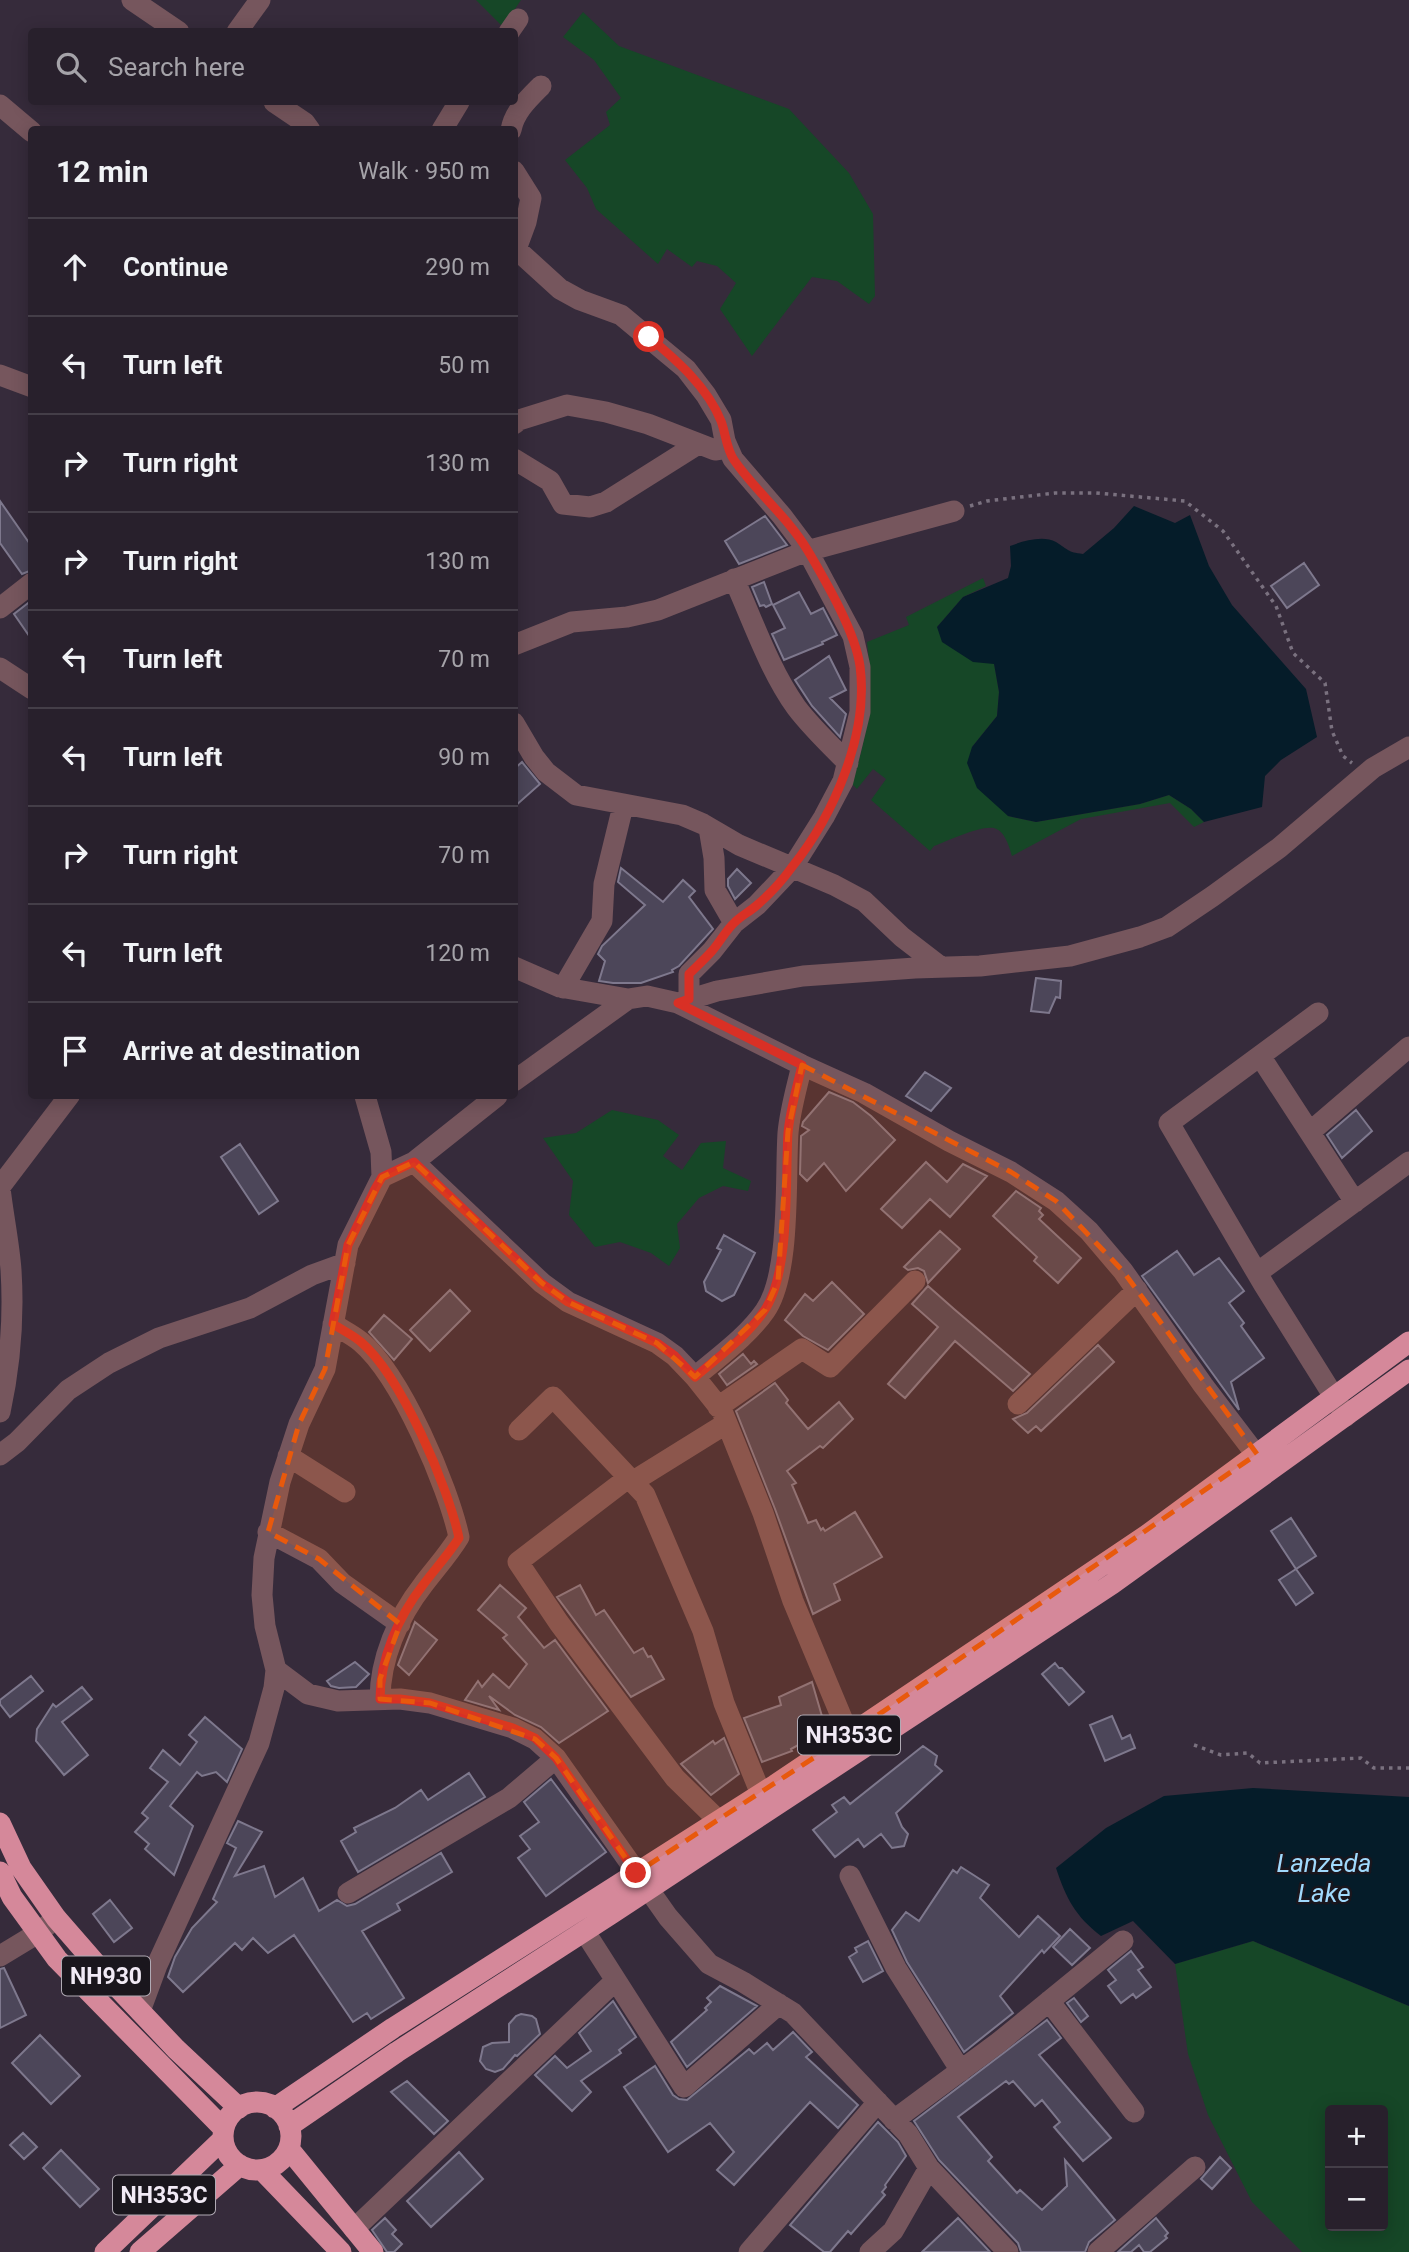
<!DOCTYPE html>
<html lang="en">
<head>
<meta charset="utf-8">
<style>
	:root { --surface:#28202c; --page:#302834; --text:#f1f3f6; --muted:#a5a3a9; --line:#443e48 }
	body { margin:0; font-family:Roboto,sans-serif; background:var(--page); color:var(--text) }
	.controls { position:absolute; right:21px; bottom:21px; display:grid; overflow:hidden; border-radius:7px; box-shadow:0 4px 18px #0003 }
	.controls button { width:63px; height:63px; display:grid; place-items:center; padding:0; border:0; border-bottom:2px solid var(--line); background:var(--surface); color:var(--text); font:35px sans-serif }
	.stop { position:absolute; width:21px; height:21px; margin:-16px; border:5px solid #d93025; border-radius:50%; background:#fff }
	.stop.end { background:#d93025; border-color:#fff; box-shadow:0 2px 7px #0008 }
	.list { margin:0; padding:0; list-style:none }
	h2 { display:flex; justify-content:space-between; align-items:center; height:91px; margin:0; padding:0 28px; font-size:30px }
	h2 small { font-size:23px; font-weight:400; color:var(--muted) }
	.list li { display:grid; grid-template-columns:46px 1fr auto; gap:21px; align-items:center; box-sizing:border-box; height:98px; padding:0 28px; border-top:2px solid var(--line) }
	.list b { display:block; font-size:26px; white-space:nowrap }
	.list em { font-size:23px; font-style:normal; color:var(--muted) }
	.icon { flex:none; width:38px; height:38px; fill:none; stroke:currentColor; stroke-width:2; stroke-linecap:round; stroke-linejoin:round }
	.map { position:relative; flex:none; width:1409px; height:2252px; overflow:hidden }
	.search { position:absolute; background:var(--surface); box-shadow:0 4px 18px #0003; left:28px; top:28px; width:490px; height:77px; display:flex; align-items:center; gap:18px; box-sizing:border-box; padding:0 24px; border-radius:7px; color:var(--muted); font-size:26px }
	.panel { position:absolute; background:var(--surface); box-shadow:0 4px 18px #0003; left:28px; top:126px; width:490px; height:973px; border-radius:7px }
	.map>svg:first-child { display:block }
	.green { fill:#164727; fill-rule:evenodd }
	.water { fill:#051c29 }
	.building { fill:#4c4659; stroke:#7e788d; stroke-width:2 }
	.lines { fill:none; stroke-linecap:round; stroke-linejoin:round }
	.path { stroke:#7a717f; stroke-width:3.5; stroke-dasharray:3.5 5; stroke-linecap:butt }
	.minor { stroke:#76565d; stroke-width:21 }
	.highway { stroke:#d5889a; stroke-width:21 }
	.route { stroke:#d93025; stroke-width:9 }
	.marked { fill:#e8590c; fill-opacity:0.2; stroke:#e8590c; stroke-width:5; stroke-dasharray:14 9; stroke-linejoin:round }
	.labels { text-anchor:middle; stroke-width:5; stroke-linejoin:round; paint-order:stroke }
	.shield { fill:#1a161d; stroke:#b0aab4; stroke-width:2 }
	.shield-label { font-size:23px; font-weight:bold; fill:#f1eaf5 }
	.water-label { font-size:26px; font-style:italic; fill:#a0d9fc; stroke:#1a161d }
</style>
</head>
<body>
<div class="map">
<svg width="1409" height="2252" viewBox="0 0 1409 2252">
	<rect width="100%" height="100%" fill="#362b3b"/>
	<path class="green" d="M476 0H521L503 27Z
		M583 12 619 46 789 109 849 173 873 214 875 296 869 304 837 281 812 277 752 356 720 309 736 283 717 266 697 261 692 267 667 249 658 264 596 209 587 188 565 160 610 125 606 112 621 98 594 60 563 37Z
		M983 578 986 586 963 597 937 627C958 650 961 661 994 663L999 692 997 716 972 747 1008 816 1036 822 1140 804 1169 795 1191 809 1204 822 1194 827 1170 803 1081 819 1012 856C1009 846 1005 831 994 828 981 825 947 841 934 846L930 851 871 800 886 779 873 769 857 789 851 783C869 737 873 691 867 642L909 625 906 617Z
		M612 1110 658 1120 679 1135 663 1156 682 1170 701 1143 726 1141 723 1168 751 1181 748 1191 723 1186 699 1198 677 1224 680 1248 669 1266 651 1253 620 1242 595 1247 569 1215 573 1181 543 1138 576 1133Z
		M1253 1941 1409 2006V2252H1302L1252 2202 1208 2115 1188 2054 1175 1964ZM1330 2110H1383V2226H1330Z"/>
	<path class="water" d="M1134 506 1175 523 1190 515 1209 566 1232 605 1306 689 1317 737 1281 760 1265 776 1262 807 1204 822 1191 809 1169 795 1140 804 1036 822 1008 816 977 788 967 763 972 747 997 716 999 692 994 664 973 662 942 642 937 627 963 597 1008 578 1011 566 1010 546C1023 541 1043 535 1056 542 1069 550 1067 552 1083 554L1114 528Z
		M1253 1788 1409 1797V2006L1253 1941 1175 1964 1133 1921 1101 1936C1075 1916 1066 1898 1056 1868L1106 1828 1164 1796Z"/>
	<path class="building" d="M0 501 32 547V570L22 574 0 543Z
		M765 516 787 545 739 564 725 541Z
		M1304 563 1319 585 1287 608 1271 586Z
		M764 582 772 604 766 607 764 605 760 606 752 587Z
		M799 592 811 614 823 608 837 635 822 642 823 644 784 660 772 634 785 628 773 605Z
		M32 600V640L14 614Z
		M829 656 846 690 830 698 846 714 840 737 812 706 795 680Z
		M522 762 540 784 514 807V769Z
		M621 868 663 902 683 880 695 891 689 897 713 929 679 966 672 970 673 972 641 983H613L599 981 605 961 598 954 602 946 645 905 618 882Z
		M737 869 751 883 735 899 728 886V879Z
		M1036 978 1061 981 1060 998 1056 997 1049 1013 1031 1011Z
		M925 1072 951 1088 931 1111 906 1096Z
		M829 1092 853 1102 871 1116 895 1140 846 1191 824 1163 807 1181 800 1174 801 1136 809 1130 802 1126 803 1122Z
		M1356 1110 1372 1131 1342 1158 1327 1135Z
		M240 1144 278 1201 259 1214 221 1157Z
		M926 1162 947 1182 963 1164 987 1176 950 1217 930 1199 902 1228 881 1209Z
		M1016 1191 1041 1208 1039 1211 1043 1215 1039 1219 1081 1258 1058 1283 1034 1261 1037 1257 993 1216Z
		M940 1231 960 1249 928 1283 924 1271 918 1268 908 1270 904 1267Z
		M724 1235 755 1253 734 1295 722 1301 706 1291 704 1282 721 1250 717 1248Z
		M1177 1251 1194 1275 1219 1258 1244 1291 1229 1303 1244 1323 1241 1326 1264 1358 1231 1382 1239 1410 1142 1276Z
		M832 1282 864 1314 828 1350 803 1336 785 1320 805 1294 813 1301Z
		M928 1286 954 1309 1030 1374 1013 1391 955 1341 905 1398 888 1384 938 1327 912 1304Z
		M450 1290 470 1311 430 1351 410 1330Z
		M384 1315 412 1339 394 1360 369 1332Z
		M1098 1345 1114 1362 1041 1431 1036 1426 1028 1433 1013 1419 1027 1413Z
		M743 1354 751 1364 754 1361 757 1364 727 1385 719 1374Z
		M775 1383 788 1400 786 1403 808 1429 839 1402 853 1419 823 1448 820 1446 787 1471 796 1483 792 1485 808 1523 816 1520 821 1530 823 1528 825 1531 855 1512 882 1557 834 1584 840 1600 813 1614 775 1509 736 1411Z
		M1291 1518 1316 1556 1296 1569 1271 1531Z
		M1296 1569 1313 1593 1296 1605 1279 1580Z
		M500 1585 526 1608 518 1617 544 1648 555 1640 608 1711 559 1743 541 1727 515 1715 489 1696 499 1710 465 1700 478 1681 482 1687 493 1674 509 1688 527 1664 503 1638 507 1635 478 1610Z
		M580 1585 596 1615 604 1610 634 1653 643 1648 648 1657 651 1656 664 1679 631 1697 557 1597Z
		M415 1622 437 1640 409 1675 398 1665Z
		M355 1662 369 1674 356 1687 339 1688 331 1686 327 1681Z
		M1055 1663 1059 1668H1062L1084 1692 1069 1705 1042 1674Z
		M31 1676 43 1691 10 1717 0 1704V1700Z
		M812 1682 826 1730 791 1749 792 1751 762 1762 744 1718 781 1705 779 1697Z
		M82 1687 92 1699 62 1722 88 1755 64 1775 36 1741 37 1729 53 1704 56 1707Z
		M1112 1716 1122 1739 1130 1735 1135 1748 1105 1761 1090 1725Z
		M205 1717 242 1749 227 1782 216 1772 202 1776 197 1772 170 1806 193 1826 174 1875 145 1849 149 1844 135 1832 148 1818 142 1813 168 1782 150 1768 163 1750 180 1765 197 1742 189 1735Z
		M724 1738 739 1774 711 1795 681 1764 713 1741 715 1744Z
		M923 1746 937 1756 935 1765 942 1771 896 1813 902 1827 908 1834 904 1846 892 1848 881 1834 864 1847 858 1839 835 1857 813 1830 837 1812 832 1805 844 1797 850 1804Z
		M469 1773 485 1797 358 1872 341 1841 356 1832 354 1828 395 1808 421 1790 428 1800Z
		M551 1779 606 1852 546 1896 518 1858 530 1849 520 1836 539 1822 524 1802Z
		M238 1821 262 1832 235 1876 264 1866 275 1897 303 1878 319 1911 337 1900 347 1906 355 1904 441 1853 452 1872 397 1904 400 1910 362 1931 404 1998 371 2019 367 2013 353 2022 294 1935 268 1953 253 1938 242 1950 235 1943 183 1992 168 1977 175 1957 192 1928 217 1902 213 1899 236 1848 227 1843Z
		M961 1867 989 1885 980 1898 1019 1937 1038 1916 1060 1936 1044 1953 1042 1950 1000 1996 1013 2013 964 2052 907 1962 892 1930 906 1912 919 1921 953 1870 957 1873Z
		M110 1900 132 1928 114 1942 93 1914Z
		M1070 1929 1090 1948 1072 1965 1053 1947Z
		M868 1941 883 1971 863 1982 849 1957 857 1952 855 1948Z
		M1131 1951 1143 1967 1138 1970 1151 1987 1136 1998 1133 1994 1121 2003 1108 1986 1116 1980 1108 1970Z
		M4 1968 26 2015 0 2028V1969Z
		M720 1986 757 2006 687 2067 671 2042 707 2010 705 2008 711 2002 707 1998Z
		M1074 1998 1088 2016 1081 2022 1067 2003Z
		M613 2001 636 2037 619 2050 621 2053 581 2081 591 2092 572 2111 535 2075 555 2056 567 2068 591 2051 579 2033Z
		M521 2014 532 2016 536 2019 540 2034 517 2056 515 2055 503 2069 495 2072 486 2069 480 2061 483 2047 492 2043 509 2042V2024L516 2016Z
		M1047 2020 1061 2038 1039 2055 1111 2138 1083 2161 1054 2127 1060 2122 1042 2100 1035 2106 1013 2081 1009 2084 1006 2081 958 2117 992 2157 988 2161 1017 2193 1020 2190 1042 2210 1067 2186 1065 2160 1115 2220 1089 2242 1085 2252H1021L1018 2243 939 2160 914 2121Z
		M793 2032 812 2052 806 2057 858 2105 838 2128 810 2102 734 2185 717 2170 734 2152 710 2123 668 2152 624 2087 655 2066 673 2095 679 2099 687 2100 749 2049 754 2054 767 2043 773 2050Z
		M40 2035 80 2076 51 2104 12 2063Z
		M407 2081 448 2121 434 2134 391 2092Z
		M878 2122 898 2142 906 2156 885 2185 886 2187 882 2192 885 2195 851 2234 848 2231 830 2252H824L790 2225Z
		M23 2133 37 2147 24 2159 10 2145Z
		M61 2150 99 2189 80 2207 43 2168Z
		M459 2152 483 2179 431 2227 407 2201Z
		M1220 2157 1231 2168 1212 2189 1201 2179Z
		M385 2218 396 2230 392 2234 402 2244 394 2252H387L372 2230Z
		M958 2218 990 2252H922Z
		M1156 2218 1168 2233 1165 2236 1167 2238 1150 2252H1144L1139 2245 1131 2252H1118Z"/>
	<g class="lines">
		<path class="path" d="M970 506 987 501 1055 493H1096L1185 501 1223 531 1276 606 1293 653 1325 683 1332 731 1343 756 1352 763
			M1194 1745 1221 1755 1248 1753 1260 1763 1361 1758 1374 1768H1409"/>
		<path class="minor" d="M132 0 179 32
			M237 32 260 0
			M509 32 518 19
			M274 102 305 123 310 130
			M0 105 32 132
			M442 130 459 102
			M511 130C514 112 528 99 541 86
			M514 171 531 198 526 222 516 249 560 289 580 300 621 315 686 369 706 395 721 420 725 441 733 459 782 516 806 548 853 636 860 667V712L843 781 824 817 792 868 757 905 734 923 715 890 714 858 709 828
			M0 375 32 387
			M514 424 519 420 567 405 606 412 648 424 715 450 728 448
			M514 459 550 481 563 504 590 507 606 502 698 444
			M734 579C753 621 769 669 796 707 811 727 830 745 848 763
			M0 608 32 583
			M514 645 572 622 627 617 658 610 807 551 954 511
			M0 668 32 689
			M514 723 534 757 546 772 576 795 682 815 703 824 739 845 834 885 864 901 902 937 941 967
			M514 967 560 987 628 999 647 996 678 1003 802 1065 864 1093 949 1141 1011 1172 1056 1201 1089 1231 1123 1271 1203 1385 1267 1469
			M563 988 602 921 604 884 623 806
			M689 999V974L712 951 734 923
			M678 1003 717 991 803 976 915 968 980 966 1070 956 1140 937 1167 927 1213 896 1279 848 1373 768 1409 747
			M1318 1013 1169 1123 1264 1285 1346 1416
			M1260 1056 1355 1202
			M514 1081 628 999
			M1310 1132 1409 1047
			M414 1162 542 1283 568 1302 657 1343 675 1356 695 1377 722 1411 763 1513 793 1601 849 1735
			M382 1177 414 1162 497 1096
			M0 1187 69 1096
			M0 1188C3 1215 9 1243 11 1270 14 1317 10 1366 0 1412
			M1257 1273 1409 1162
			M333 1324C342 1330 353 1335 361 1342 401 1376 448 1486 459 1537 448 1555 435 1569 423 1585 398 1617 380 1659 380 1699
			M695 1377C718 1357 747 1337 765 1311 791 1274 785 1179 788 1133 790 1110 797 1087 802 1065
			M1018 1404 1137 1290
			M718 1407 802 1349 830 1367 915 1281
			M519 1430 553 1397 645 1495 703 1631 724 1703 767 1809
			M0 1455 17 1442 68 1390 109 1363 159 1338 250 1308 312 1275 345 1263
			M288 1456 345 1492
			M628 1478 518 1562 559 1623 675 1778 719 1821
			M632 1482 727 1423
			M268 1532 319 1559 342 1583 400 1624
			M276 1670 308 1694 338 1701 400 1699 430 1703 513 1728 535 1739 556 1758 668 1917 709 1964 743 1982 793 2013 908 2134 929 2168
			M850 1876 896 1968 961 2071
			M348 1893 509 1798 556 1758
			M585 1932 684 2087 779 2004
			M0 1956 38 1933 56 1918
			M1049 2001 1134 2112
			M140 2011 157 1965 259 1743 274 1688 276 1670 265 1626 262 1595 264 1558 280 1482 299 1424 325 1369 348 1245 382 1177 381 1152 365 1096
			M894 2120 998 2043 1123 1941
			M354 2229 615 1981
			M749 2252 878 2102
			M870 2252 893 2231 929 2168 1008 2252
			M1098 2252 1195 2167"/>
		<path class="highway" d="M0 1823 21 1868 56 1918 103 1972 176 2049 239 2108
			M0 1872 12 1897 57 1959 224 2129
			M223 2136a34 34 0 1 1 68 0a34 34 0 1 1-68 0Z
			M275 2108 393 2028 775 1785 1147 1535 1409 1342
			M289 2126 397 2052 611 1914 1112 1584 1409 1370
			M289 2149 373 2252
			M262 2170 341 2252
			M105 2252 223 2139
			M140 2252 240 2165"/>
	</g>
	<g class="lines">
		<path class="route" d="M636 1873 556 1758 535 1738 513 1728 430 1703 400 1699H380C380 1659 398 1617 423 1585 435 1569 448 1555 459 1538 448 1486 401 1376 361 1342 353 1335 342 1330 333 1324L348 1245 375 1189 382 1177 414 1162 541 1283 568 1302 657 1343 675 1356 695 1377C718 1357 747 1337 764 1311 791 1273 785 1179 788 1133 790 1110 797 1087 802 1065L678 1003 689 999V974C697 966 705 959 712 951 720 942 726 930 735 922 741 916 749 912 756 906 769 895 782 881 792 867 834 815 869 734 860 666 855 631 826 582 808 551 788 517 756 492 734 460 726 448 726 434 721 421 707 386 676 360 649 337"/>
	</g>
	<path class="marked" d="M802 1065 1011 1172 1056 1201 1123 1271 1257 1454 849 1735 636 1873 556 1758 535 1739 430 1703 380 1699V1679L400 1624 319 1559 268 1532 299 1424 325 1369 348 1245 382 1177 414 1162 542 1283 568 1302 657 1343 695 1377 765 1310 778 1281 788 1131Z"/>
	<g class="labels">
		<g class="shield">
			<rect x="798" y="1715.5" width="102" height="39" rx="5"/>
			<rect x="62" y="1956.5" width="88" height="39" rx="5"/>
			<rect x="113" y="2175.5" width="102" height="39" rx="5"/>
		</g>
		<g class="shield-label">
			<text x="849" y="1743">NH353C</text>
			<text x="106" y="1984">NH930</text>
			<text x="164" y="2203">NH353C</text>
		</g>
		<g class="water-label">
			<text x="1324" y="1872">Lanzeda<tspan x="1324" dy="30">Lake</tspan></text>
		</g>
	</g>
</svg>
<div class="controls">
<button>+</button>
<button>−</button>
</div>
<div class="stop" style="left:649px;top:337px"></div>
<div class="stop end" style="left:636px;top:1873px"></div>
<div class="search"><svg class="icon" aria-label="search" viewBox="0 0 24 24"><circle cx="10" cy="10" r="6"/><path d="M15 15l6 6"/></svg>Search here</div>
<section class="panel">
<h2>12 min<small>Walk · 950 m</small></h2>
<ul class="list">
<li><svg class="icon" aria-label="ahead" viewBox="0 0 24 24"><path d="M12 20V5M6 11l6-6 6 6"/></svg><div><b>Continue</b></div><em>290 m</em></li>
<li><svg class="icon" aria-label="left" viewBox="0 0 24 24"><path d="M17 20v-9H6M10 6l-5 5 5 5"/></svg><div><b>Turn left</b></div><em>50 m</em></li>
<li><svg class="icon" aria-label="right" viewBox="0 0 24 24"><path d="M7 20v-9h11M14 6l5 5-5 5"/></svg><div><b>Turn right</b></div><em>130 m</em></li>
<li><svg class="icon" aria-label="right" viewBox="0 0 24 24"><path d="M7 20v-9h11M14 6l5 5-5 5"/></svg><div><b>Turn right</b></div><em>130 m</em></li>
<li><svg class="icon" aria-label="left" viewBox="0 0 24 24"><path d="M17 20v-9H6M10 6l-5 5 5 5"/></svg><div><b>Turn left</b></div><em>70 m</em></li>
<li><svg class="icon" aria-label="left" viewBox="0 0 24 24"><path d="M17 20v-9H6M10 6l-5 5 5 5"/></svg><div><b>Turn left</b></div><em>90 m</em></li>
<li><svg class="icon" aria-label="right" viewBox="0 0 24 24"><path d="M7 20v-9h11M14 6l5 5-5 5"/></svg><div><b>Turn right</b></div><em>70 m</em></li>
<li><svg class="icon" aria-label="left" viewBox="0 0 24 24"><path d="M17 20v-9H6M10 6l-5 5 5 5"/></svg><div><b>Turn left</b></div><em>120 m</em></li>
<li><svg class="icon" aria-label="arrive" viewBox="0 0 24 24"><path d="M6 21V4h12l-3 4 3 4H6"/></svg><div><b>Arrive at destination</b></div></li>
</ul>
</section>
</div>
</body>
</html>
